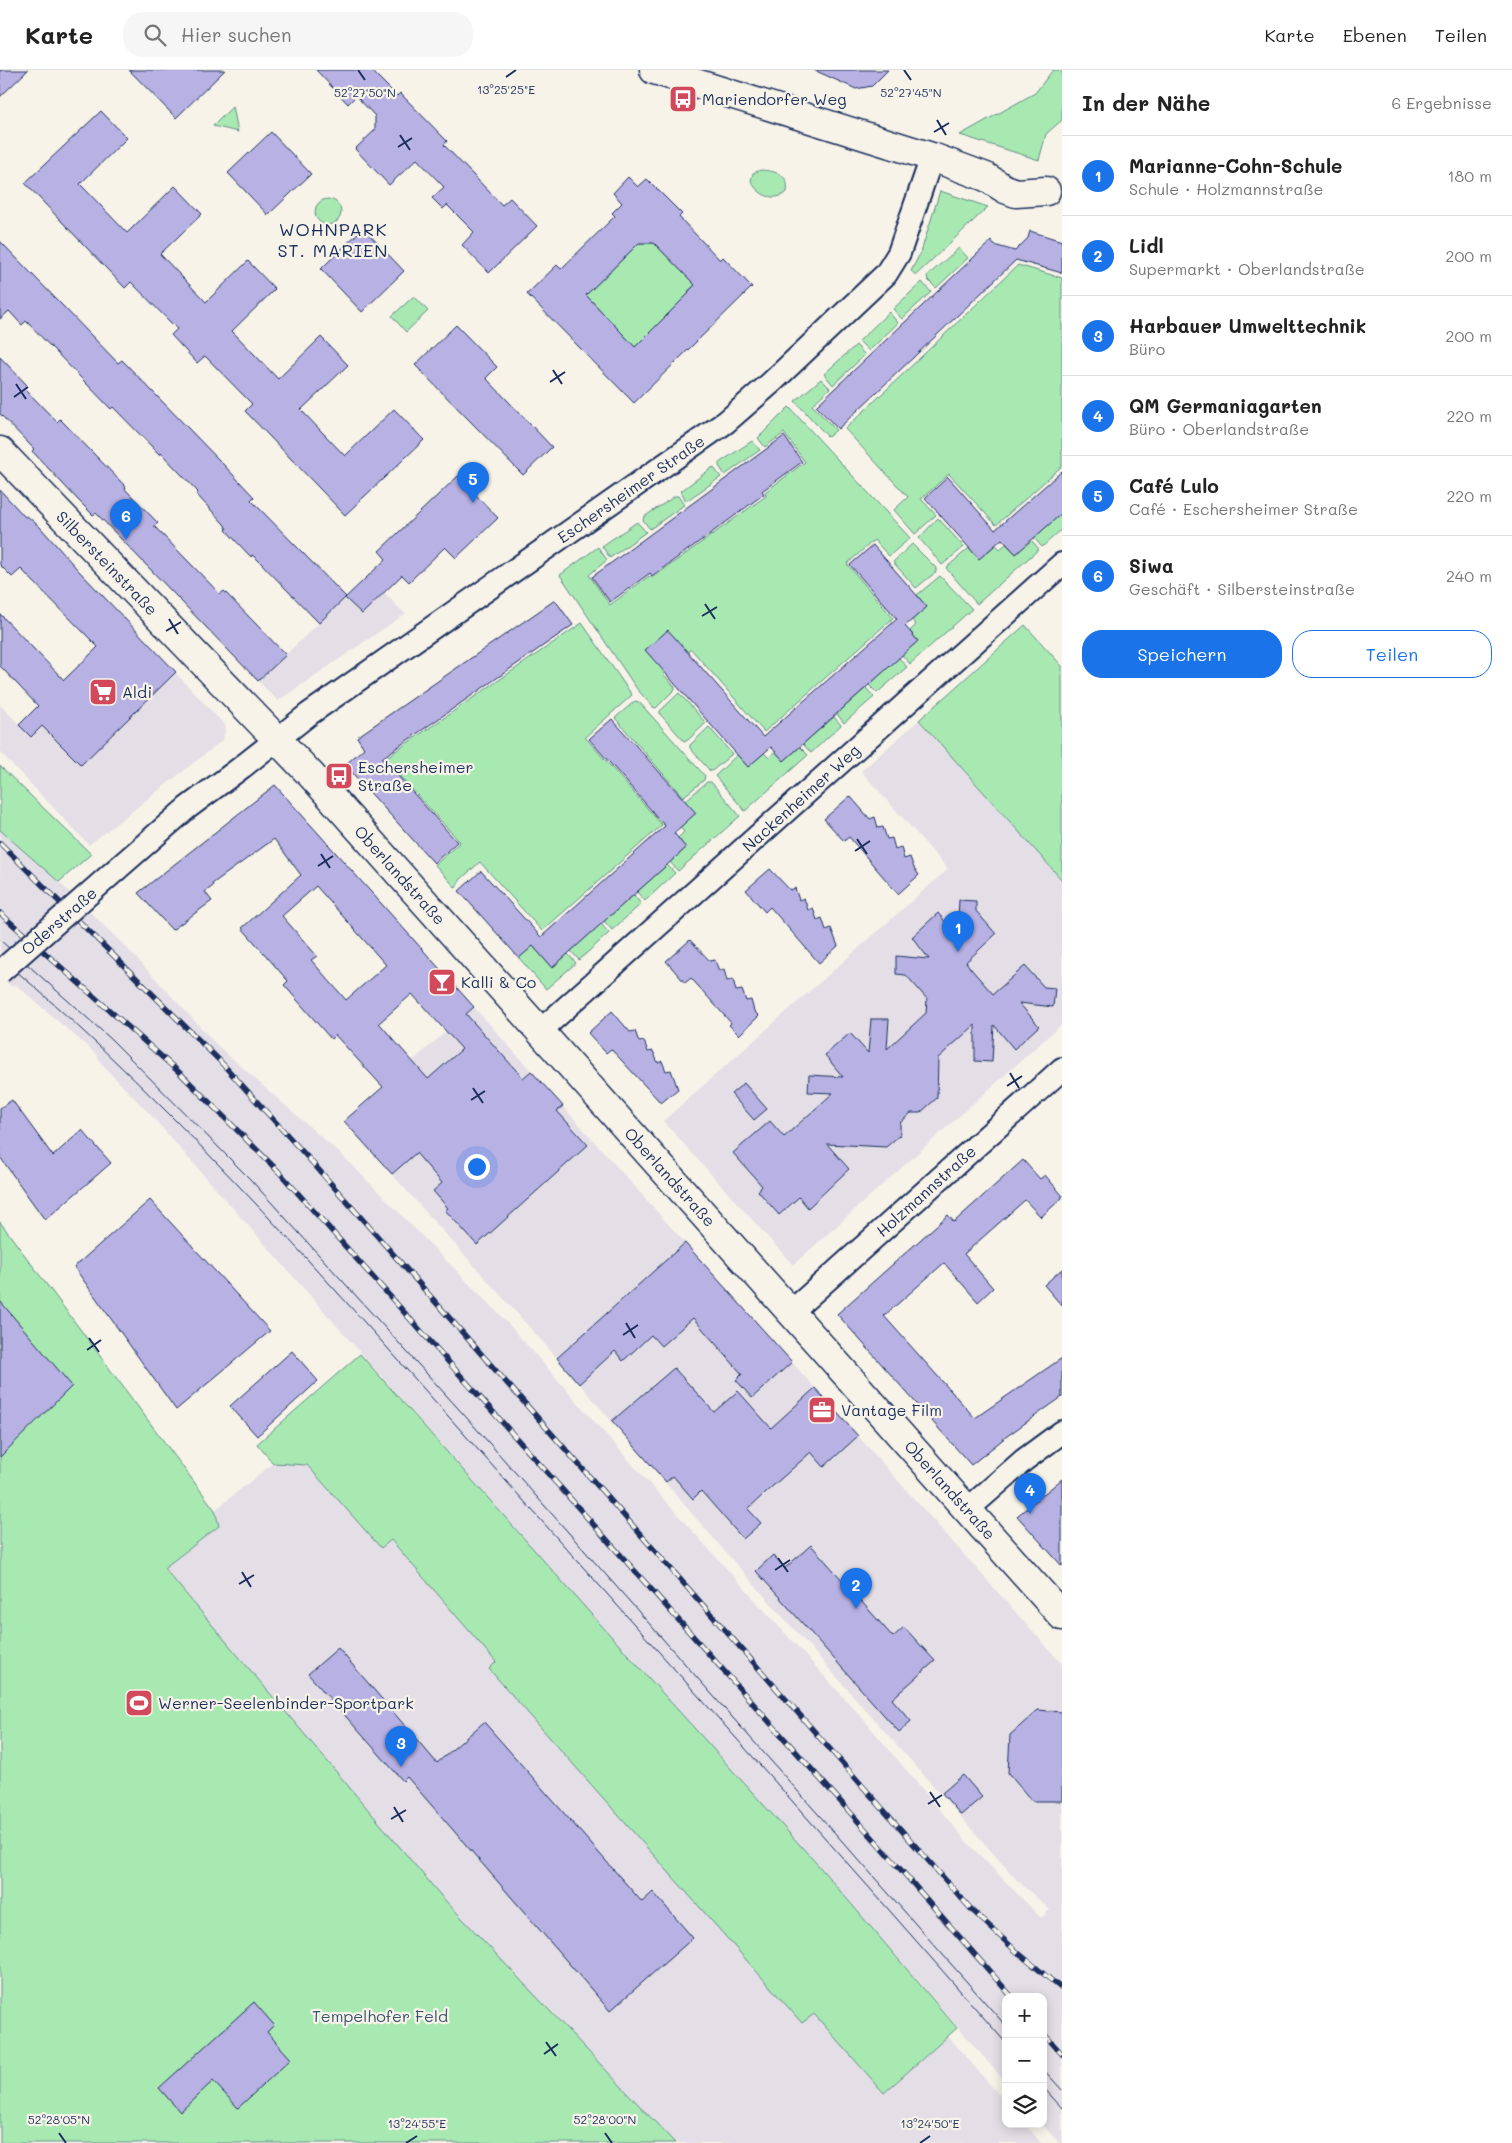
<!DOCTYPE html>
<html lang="de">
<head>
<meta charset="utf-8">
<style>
	:root { --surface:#fff; --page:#f6f6f6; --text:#222; --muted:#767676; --line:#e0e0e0; --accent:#1a73e8 }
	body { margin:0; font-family:Mali,sans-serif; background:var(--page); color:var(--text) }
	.controls { position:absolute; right:15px; bottom:15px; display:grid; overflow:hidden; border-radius:10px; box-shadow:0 2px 12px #0003 }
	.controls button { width:45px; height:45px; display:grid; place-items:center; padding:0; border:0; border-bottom:1px solid var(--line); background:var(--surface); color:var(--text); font:25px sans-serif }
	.you { position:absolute; left:476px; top:1096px; width:18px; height:18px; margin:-12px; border:4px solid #fff; border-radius:50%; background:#1a73e8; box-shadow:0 0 0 8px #1a73e833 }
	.badge { display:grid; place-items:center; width:32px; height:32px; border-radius:50%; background:var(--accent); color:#fff; font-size:16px; font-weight:700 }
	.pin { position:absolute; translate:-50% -41px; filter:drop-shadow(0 1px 2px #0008) }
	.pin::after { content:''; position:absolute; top:26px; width:18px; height:15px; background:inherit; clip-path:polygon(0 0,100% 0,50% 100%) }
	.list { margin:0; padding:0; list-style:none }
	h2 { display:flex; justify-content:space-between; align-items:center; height:65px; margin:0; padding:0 20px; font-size:21px }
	h2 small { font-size:16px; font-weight:400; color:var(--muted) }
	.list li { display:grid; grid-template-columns:32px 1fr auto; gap:15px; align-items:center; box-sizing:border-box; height:80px; padding:0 20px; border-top:1px solid var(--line) }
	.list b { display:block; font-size:19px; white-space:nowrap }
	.list p { margin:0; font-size:16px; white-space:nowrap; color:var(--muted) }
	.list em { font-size:16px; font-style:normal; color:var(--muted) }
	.actions { display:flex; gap:10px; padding:15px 20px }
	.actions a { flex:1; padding:11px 0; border:1px solid var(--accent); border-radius:20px; text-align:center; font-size:18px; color:var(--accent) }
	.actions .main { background:var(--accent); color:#fff }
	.icon { flex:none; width:28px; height:28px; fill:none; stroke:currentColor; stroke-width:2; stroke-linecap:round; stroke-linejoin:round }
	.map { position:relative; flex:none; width:1062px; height:2073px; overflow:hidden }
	header { display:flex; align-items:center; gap:30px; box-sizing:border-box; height:70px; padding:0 25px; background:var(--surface); border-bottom:1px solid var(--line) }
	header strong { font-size:24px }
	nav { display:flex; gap:28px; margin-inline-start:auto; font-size:18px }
	.search { width:350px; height:45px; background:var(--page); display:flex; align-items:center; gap:12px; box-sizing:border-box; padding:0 18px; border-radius:20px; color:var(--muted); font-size:19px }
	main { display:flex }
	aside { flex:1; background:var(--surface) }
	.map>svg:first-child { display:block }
	.built { fill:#e4dfe6 }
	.green { fill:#a8e9b2; stroke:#628c88 }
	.building { fill:#b8b1e3; stroke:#1b2f5e; fill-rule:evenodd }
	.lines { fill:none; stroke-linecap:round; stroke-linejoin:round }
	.minor-casing { stroke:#1b2f5e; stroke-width:26 }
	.tertiary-casing { stroke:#1b2f5e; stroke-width:31 }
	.minor { stroke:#f7f3e8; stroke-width:22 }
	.tertiary { stroke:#f7f3e8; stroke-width:28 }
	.tram { stroke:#1b2f5e; stroke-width:1 }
	.rail-casing { stroke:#1b2f5e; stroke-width:5.5 }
	.rail { stroke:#f7f3e8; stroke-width:4; stroke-dasharray:11; stroke-linecap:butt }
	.minor-bridge-casing { stroke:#1b2f5e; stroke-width:26; stroke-linecap:butt }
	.minor-bridge { stroke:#f7f3e8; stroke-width:22 }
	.ticks { fill:none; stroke:#1b2f5e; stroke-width:2 }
	.labels { text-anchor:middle; stroke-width:4.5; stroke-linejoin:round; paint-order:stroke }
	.poi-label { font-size:16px; fill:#1b2f5e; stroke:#f7f3e8; text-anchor:start }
	.street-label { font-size:16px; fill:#1b2f5e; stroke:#f7f3e8 }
	.park-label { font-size:16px; fill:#37546f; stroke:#f7f3e8 }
	.neighbourhood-label { font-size:18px; letter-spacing:1px; fill:#1b2f5e; stroke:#f7f3e8 }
	.ticks-label { font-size:12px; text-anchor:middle; fill:#1b2f5e; stroke:#f7f3e8; stroke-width:4.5; stroke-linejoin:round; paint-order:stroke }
</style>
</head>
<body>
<header>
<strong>Karte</strong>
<div class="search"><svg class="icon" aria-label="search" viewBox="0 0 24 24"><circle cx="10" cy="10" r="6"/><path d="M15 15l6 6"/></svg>Hier suchen</div>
<nav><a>Karte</a><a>Ebenen</a><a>Teilen</a></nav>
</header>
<main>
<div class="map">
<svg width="1062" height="2073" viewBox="0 0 1062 2073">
	<rect width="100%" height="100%" fill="#f7f3e8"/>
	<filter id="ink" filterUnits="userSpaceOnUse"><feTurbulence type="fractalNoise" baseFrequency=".02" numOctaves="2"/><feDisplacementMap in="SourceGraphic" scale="10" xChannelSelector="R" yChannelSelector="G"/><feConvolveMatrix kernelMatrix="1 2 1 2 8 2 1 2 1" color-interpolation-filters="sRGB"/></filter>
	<g filter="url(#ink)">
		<path class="built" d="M368 506 405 544 278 631 258 611Z
			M125 550 226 656 223 670 89 775 0 682V635L19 654Z
			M919 650 1062 810V954L793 1195 663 1051 948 799 861 701Z
			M0 696 91 784 59 812 126 877 218 976 344 1087 504 1249 647 1411 865 1651 966 1771 1041 1848 1050 1840 1016 1809 735 1493 557 1288 344 1051 474 937 1062 1594V2073H1059L1042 2054 1043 1927H1006V2013L818 1795 591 1544 148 1042 102 995 97 985 15 914 12 917 0 906Z
			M273 1393 307 1395 381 1478 390 1470 497 1592 489 1599 802 1952 814 1943 884 2023 948 1966 1006 2033V2054H1025L1041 2073H675L442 1827 164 1498 219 1456 215 1440Z"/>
		<path class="green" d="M1053 0H1062V50L1046 64 1039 90 960 65 1035 23Z
			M233 36 238 62 213 56Z
			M761 100C775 101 790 104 787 122 774 133 758 125 751 111L753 103Z
			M940 121 988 137 916 205 911 201 921 182Z
			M315 142a13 13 0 1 1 26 0a13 13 0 1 1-26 0Z
			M639 173H654L695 215 688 221 689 223 635 277 586 225Z
			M959 178 968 188 936 218 928 210 927 206Z
			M1018 195 1062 208V396L996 455 949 404 921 429 936 445 915 464 894 440 908 427 845 359Z
			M922 212 931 222 902 249 893 239Z
			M414 226 428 241 406 262 392 246Z
			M889 242 898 253 869 281 859 271Z
			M856 275 865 285 833 315 824 304Z
			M821 309 830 318 812 335 836 360 828 367 795 331Z
			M789 337 910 468 889 486 874 470 847 494 893 548 764 662 691 579 663 604 675 617V619L656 638 653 637 637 619 560 505 598 477 607 490 589 505 610 535 649 506 652 508 766 426 765 422 805 392 784 363 765 377 758 368Z
			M752 371 760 380 725 405 719 396V393Z
			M713 397 721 407 686 431 681 421Z
			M675 426H678L684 435 650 459 643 450 644 447Z
			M1062 443V459L1042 477 1034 468Z
			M938 448 964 477 942 495 919 468Z
			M637 452 646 462 610 488 602 476Z
			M1031 470 1039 479 977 534 946 498 969 478 979 489 996 475 1000 479 1006 474 1016 484Z
			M912 474 936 498V502L916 518 893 492Z
			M940 506 972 539 910 594 902 585 918 571 910 561 916 555 912 550 927 537 917 525Z
			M582 553 632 625 585 667 662 755 542 861 480 792 460 810 456 818 435 795 460 772 384 689Z
			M1025 555 1062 596V810L919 650Z
			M899 588 907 597 877 623 869 615Z
			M866 618 874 627 844 653 837 644Z
			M679 623 706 653 688 670 684 671 660 644V641Z
			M635 631 639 632 705 706 704 710 683 727 615 648Z
			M834 647 841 655 811 683 803 674Z
			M709 657 732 684 712 701H710L690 678V675Z
			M800 677 808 685 745 741 715 706 737 685 748 697 764 683 769 688 775 681 784 691Z
			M0 696 91 784 59 812 0 760Z
			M707 712H711L740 746 678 801 670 792 686 778 678 768 684 762 680 757 695 743 685 731Z
			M667 795 675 803 645 831 637 822Z
			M634 825 641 834 612 860 604 851Z
			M601 854 609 863 579 890 571 881Z
			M533 876 552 898 568 884 576 893 546 919 519 888Z
			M0 1152 215 1440 219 1456 164 1498 442 1827 675 2073H0Z
			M360 1284 591 1544 818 1795 957 1958 884 2023 814 1944 802 1953 489 1599 496 1592 391 1470 381 1478 307 1395 273 1393 257 1374Z"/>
		<path class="building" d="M0 0H28L0 27Z
			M129 0H225L176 48Z
			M316 0H371L397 26 400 23 447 71 444 75 502 135 510 128 537 156 489 203 462 175 474 162 447 135 443 139 432 128 444 117 417 89 389 115 355 79 375 60V46L356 26 348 34Z
			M814 0H888L872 16 856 19Z
			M101 41 127 68 80 114 127 163 175 116 202 144 160 184 206 232 248 191 275 219 232 261 278 309 321 267 348 295 301 340 345 386 394 339 424 370 345 445 245 341 252 334 205 286 197 293 171 265 177 259 131 212 125 218 25 113Z
			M271 62 311 104 268 145 228 103Z
			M628 107 638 117 647 109 682 144 679 147 720 190 723 187 752 217 634 333 527 224 557 195 561 199 615 146 612 143 622 133 613 123ZM639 173H654L695 215 688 222 689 223 635 277 586 225Z
			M363 158 404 201 362 242 321 199Z
			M1030 161 1062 171V203L1016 190 838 359 816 336 991 171 994 175 1015 181 1028 168Z
			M0 171 118 293 122 290 221 392 254 427 251 430 346 527 319 553 257 489 252 485 251 487 235 470 226 460 227 459 224 454 196 424 198 422 161 383 160 385 113 337 111 339 26 251 22 255 9 241 0 249Z
			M456 255 497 297 486 308 552 377 523 405 415 295Z
			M0 287 27 315 24 318 57 352 60 349 126 417 125 419 158 453 154 456 220 524 224 521 286 585 258 611 96 443 93 445 79 431 32 381 34 379 0 344Z
			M784 366 802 392 762 421 764 424 729 450 652 506 650 503 610 532 592 507Z
			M1062 401V443L1016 484 1002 469 979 489 925 428 948 407 995 460Z
			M458 406 498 448 456 488 445 477 409 512 402 505 362 544 345 528 386 489 379 481Z
			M0 420 25 447 27 446 40 457 78 500 176 602 81 695 42 656 31 667 19 655 38 636 0 596V544L64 610 98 577 21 499 12 507 0 495Z
			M873 475 927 537 905 556 918 571 784 691 771 677 748 697 645 580 668 560 763 667 897 549 850 495Z
			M555 530 573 555 382 688 457 772 434 793 345 695 364 678 357 667Z
			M612 649 696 743 674 763 686 778 552 898 533 876 519 888 459 821 481 801 541 867 665 756 589 669Z
			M275 715 474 937 466 944 523 1008 531 1001 563 1036 557 1041 588 1075 477 1175 445 1140 448 1138 433 1121 442 1113 416 1083 392 1104 344 1051 383 1017 335 965 331 969 284 915 288 911 242 858 301 805 274 769 212 814 213 816 205 822 212 831 172 860 138 823ZM316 816 386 895 346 930 311 890 317 886 282 846ZM412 924 462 979 428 1009 379 953Z
			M850 726 870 749 875 747 878 758 883 757 887 769 892 768 895 779 901 777 904 789 910 787 914 798 919 805 898 824 849 767 844 771 824 749Z
			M770 799 790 820 795 818 799 830 804 828 808 840 813 838 817 850 822 848 826 860 831 858 838 876 819 893 770 837 765 842 746 820Z
			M959 830 976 831V841L996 864 966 892 971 899 993 924 1025 896 1044 917 1055 918 1053 937 1019 933 1039 956 1014 979 994 955 992 992 975 991V955L938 988 937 1028 920 1043H911L900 1053V1065L886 1077 827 1074 849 1099 808 1138 799 1127 779 1145 758 1121 762 1116 733 1083 770 1051 784 1067 833 1023 808 1022 809 1005 843 1007 825 985 850 963 868 983 871 949H889L887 979 926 943 927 929 906 905 896 904V886L929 889 912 867 938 843 957 866Z
			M690 870 710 891 715 890 719 901 724 899 727 911 733 909 736 921 742 920 746 931 751 930 754 941 759 946 739 965 729 955 731 953 691 908 685 913 666 891Z
			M612 941 630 962 635 961 639 972 644 971 648 982 653 981 658 993 662 991 666 1001 671 1000 678 1019 661 1033 611 979 606 983 588 963Z
			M744 1013 767 1039 754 1050 731 1024Z
			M12 1030 53 1086 82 1060 111 1093 45 1150 0 1087V1038Z
			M1023 1090 1040 1109 1045 1105 1062 1125V1128L1041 1147 1025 1130 964 1184 993 1218 978 1232 944 1193 884 1246 975 1348 1062 1288V1327L1007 1366 971 1395 837 1244 948 1145 954 1152Z
			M150 1130 270 1261 176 1340 74 1197Z
			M685 1173 792 1292 752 1328 736 1310 742 1304 693 1248 661 1276 651 1265 623 1291 615 1281 579 1314 557 1288Z
			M1062 1199V1236L1044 1215Z
			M0 1231 72 1316 0 1387Z
			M292 1281 318 1311 257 1366 230 1336Z
			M674 1298 714 1342 738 1321 771 1358 815 1318 858 1366 824 1397 811 1382 765 1423 748 1439 761 1453 743 1469 701 1421 693 1429 673 1406 666 1412 612 1351Z
			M1062 1409V1496L1017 1446Z
			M811 1475 893 1567 904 1557 935 1591 892 1629 911 1651 899 1662 756 1501 773 1485 785 1498Z
			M338 1578 437 1693 484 1652 642 1832 653 1822 693 1868 610 1941 407 1707 403 1711 308 1604Z
			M1038 1640 1062 1642V1731H1032L1008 1703 1010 1665Z
			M963 1705 982 1727 961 1745 942 1723Z
			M254 1932 274 1955 267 1962 291 1989 238 2038 213 2011 180 2042 159 2018Z"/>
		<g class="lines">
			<defs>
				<path id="minor" d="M117 799 187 738 242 697 309 644 726 352 772 312 886 204 899 183 932 87
					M540 961 1062 494
					M791 1242 1062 999
					M967 1440 1024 1390 1062 1362"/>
				<path id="tertiary" d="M654 0 932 87 986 107 1005 119 1016 123 1046 121
					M0 381 312 706 1062 1546"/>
			</defs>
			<use href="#minor" class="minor-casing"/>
			<use href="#tertiary" class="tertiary-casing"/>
			<use href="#minor" class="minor"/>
			<use href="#tertiary" class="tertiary"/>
			<path class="tram" d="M0 870 112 970 250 1109 466 1347 1006 1956
				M0 887C186 1045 344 1230 506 1411 673 1598 841 1784 1006 1973
				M1043 1999 1062 2020
				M1043 2017 1062 2038"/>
			<defs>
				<path id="rail" d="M0 773 219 990 311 1091 971 1839 1016 1881 1062 1919
					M0 843 180 1003 279 1102 881 1777 1012 1927
					M1043 1963 1062 1984"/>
			</defs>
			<use href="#rail" class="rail-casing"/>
			<use href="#rail" class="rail"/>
			<defs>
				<path id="minor-bridge" d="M0 902 117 799"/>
			</defs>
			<use href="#minor-bridge" class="minor-bridge-casing"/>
			<use href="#minor-bridge" class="minor-bridge"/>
		</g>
	</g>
	<path class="ticks" d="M358 0 365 10M904 0 911 10M506 7 516 0M937 50 946 65M934 62 949 53M400 65 410 80M398 77 412 68M553 300 562 314M550 312 565 302M16 314 26 329M14 327 28 317M705 534 715 549M702 546 717 537M169 549 178 564M166 561 181 552M857 769 867 784M855 781 870 771M321 784 330 798M318 796 333 786M1010 1003 1019 1018M1007 1016 1022 1006M473 1018 483 1033M471 1030 485 1021M626 1253 635 1268M623 1265 638 1255M89 1268 99 1282M87 1280 101 1270M778 1488 788 1502M775 1500 790 1490M242 1502 251 1517M239 1514 254 1505M930 1722 940 1737M928 1734 942 1725M394 1737 403 1752M391 1749 406 1740M546 1972 556 1986M544 1984 558 1974M59 2063 66 2073M605 2063 612 2073M406 2073 417 2066M920 2073 930 2066"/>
	<defs>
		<symbol id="bus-square" viewBox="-11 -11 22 22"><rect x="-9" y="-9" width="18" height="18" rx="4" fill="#d1495b" stroke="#f7f3e8"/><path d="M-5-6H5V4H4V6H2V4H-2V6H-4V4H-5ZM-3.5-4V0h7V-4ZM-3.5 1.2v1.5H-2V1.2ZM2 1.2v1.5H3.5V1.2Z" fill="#fff"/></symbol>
		<symbol id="supermarket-square" viewBox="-11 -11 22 22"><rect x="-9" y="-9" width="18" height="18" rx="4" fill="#d1495b" stroke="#f7f3e8"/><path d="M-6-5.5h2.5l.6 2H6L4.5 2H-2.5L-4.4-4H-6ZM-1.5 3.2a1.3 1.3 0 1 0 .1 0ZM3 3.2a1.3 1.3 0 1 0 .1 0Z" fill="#fff"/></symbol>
		<symbol id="bar-square" viewBox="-11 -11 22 22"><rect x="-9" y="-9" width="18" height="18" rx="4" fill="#d1495b" stroke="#f7f3e8"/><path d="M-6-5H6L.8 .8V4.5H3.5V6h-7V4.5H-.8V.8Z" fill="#fff"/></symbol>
		<symbol id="office-square" viewBox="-11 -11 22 22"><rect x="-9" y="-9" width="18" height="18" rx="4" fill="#d1495b" stroke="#f7f3e8"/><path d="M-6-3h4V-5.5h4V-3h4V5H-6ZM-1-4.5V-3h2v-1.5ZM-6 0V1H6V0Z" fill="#fff"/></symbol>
		<symbol id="stadium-square" viewBox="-11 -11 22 22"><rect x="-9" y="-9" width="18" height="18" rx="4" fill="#d1495b" stroke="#f7f3e8"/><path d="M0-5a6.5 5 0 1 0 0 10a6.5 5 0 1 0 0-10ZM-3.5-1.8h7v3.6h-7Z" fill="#fff"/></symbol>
	</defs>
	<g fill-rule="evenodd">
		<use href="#bus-square" x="667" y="13" width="32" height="32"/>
		<use href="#supermarket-square" x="87" y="606" width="32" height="32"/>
		<use href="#bus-square" x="323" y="690" width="32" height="32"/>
		<use href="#bar-square" x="426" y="896" width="32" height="32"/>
		<use href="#office-square" x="806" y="1324" width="32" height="32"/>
		<use href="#stadium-square" x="123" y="1617" width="32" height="32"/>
	</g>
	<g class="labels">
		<g class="poi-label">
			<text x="702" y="35">Mariendorfer Weg</text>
			<text x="122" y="628">Aldi</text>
			<text x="358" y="703">Eschersheimer<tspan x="358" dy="18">Straße</tspan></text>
			<text x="461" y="918">Kalli &amp; Co</text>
			<text x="841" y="1346">Vantage Film</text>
			<text x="158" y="1639">Werner-Seelenbinder-Sportpark</text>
		</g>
		<g class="street-label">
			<text transform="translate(631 419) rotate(-35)" y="6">Eschersheimer Straße</text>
			<text transform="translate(107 493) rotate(46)" y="6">Silbersteinstraße</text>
			<text transform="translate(801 728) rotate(-42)" y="6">Nackenheimer Weg</text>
			<text transform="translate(400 805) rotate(48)" y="6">Oberlandstraße</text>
			<text transform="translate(59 851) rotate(-41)" y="6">Oderstraße</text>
			<text transform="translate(670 1107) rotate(48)" y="6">Oberlandstraße</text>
			<text transform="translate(926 1121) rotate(-42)" y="6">Holzmannstraße</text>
			<text transform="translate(950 1420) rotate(48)" y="6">Oberlandstraße</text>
		</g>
		<g class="park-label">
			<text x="380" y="1952">Tempelhofer Feld</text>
		</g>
		<g class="neighbourhood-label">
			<text x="333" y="166">WOHNPARK<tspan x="333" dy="21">ST. MARIEN</tspan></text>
		</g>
	</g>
	<g class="ticks-label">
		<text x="506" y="24">13°25'25"E</text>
		<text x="365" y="27">52°27'50"N</text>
		<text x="911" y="27">52°27'45"N</text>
		<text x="59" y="2054">52°28'05"N</text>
		<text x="605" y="2054">52°28'00"N</text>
		<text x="417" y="2058">13°24'55"E</text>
		<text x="930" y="2058">13°24'50"E</text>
	</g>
</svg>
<div class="controls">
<button>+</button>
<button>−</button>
<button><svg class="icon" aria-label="layers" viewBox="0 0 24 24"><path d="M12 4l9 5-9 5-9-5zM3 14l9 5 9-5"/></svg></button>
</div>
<div class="you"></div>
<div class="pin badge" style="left:958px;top:882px">1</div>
<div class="pin badge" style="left:856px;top:1539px">2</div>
<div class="pin badge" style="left:401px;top:1697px">3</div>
<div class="pin badge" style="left:1030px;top:1444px">4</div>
<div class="pin badge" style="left:473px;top:433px">5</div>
<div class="pin badge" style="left:126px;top:470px">6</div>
</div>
<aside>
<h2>In der Nähe<small>6 Ergebnisse</small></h2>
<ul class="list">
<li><span class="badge">1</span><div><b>Marianne-Cohn-Schule</b><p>Schule · Holzmannstraße</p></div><em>180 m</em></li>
<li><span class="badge">2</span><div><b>Lidl</b><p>Supermarkt · Oberlandstraße</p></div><em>200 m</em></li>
<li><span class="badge">3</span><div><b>Harbauer Umwelttechnik</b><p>Büro</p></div><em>200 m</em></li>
<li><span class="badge">4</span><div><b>QM Germaniagarten</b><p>Büro · Oberlandstraße</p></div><em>220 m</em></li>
<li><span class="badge">5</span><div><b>Café Lulo</b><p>Café · Eschersheimer Straße</p></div><em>220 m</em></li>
<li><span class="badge">6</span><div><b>Siwa</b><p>Geschäft · Silbersteinstraße</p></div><em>240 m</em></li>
</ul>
<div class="actions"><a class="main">Speichern</a><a>Teilen</a></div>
</aside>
</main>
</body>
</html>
